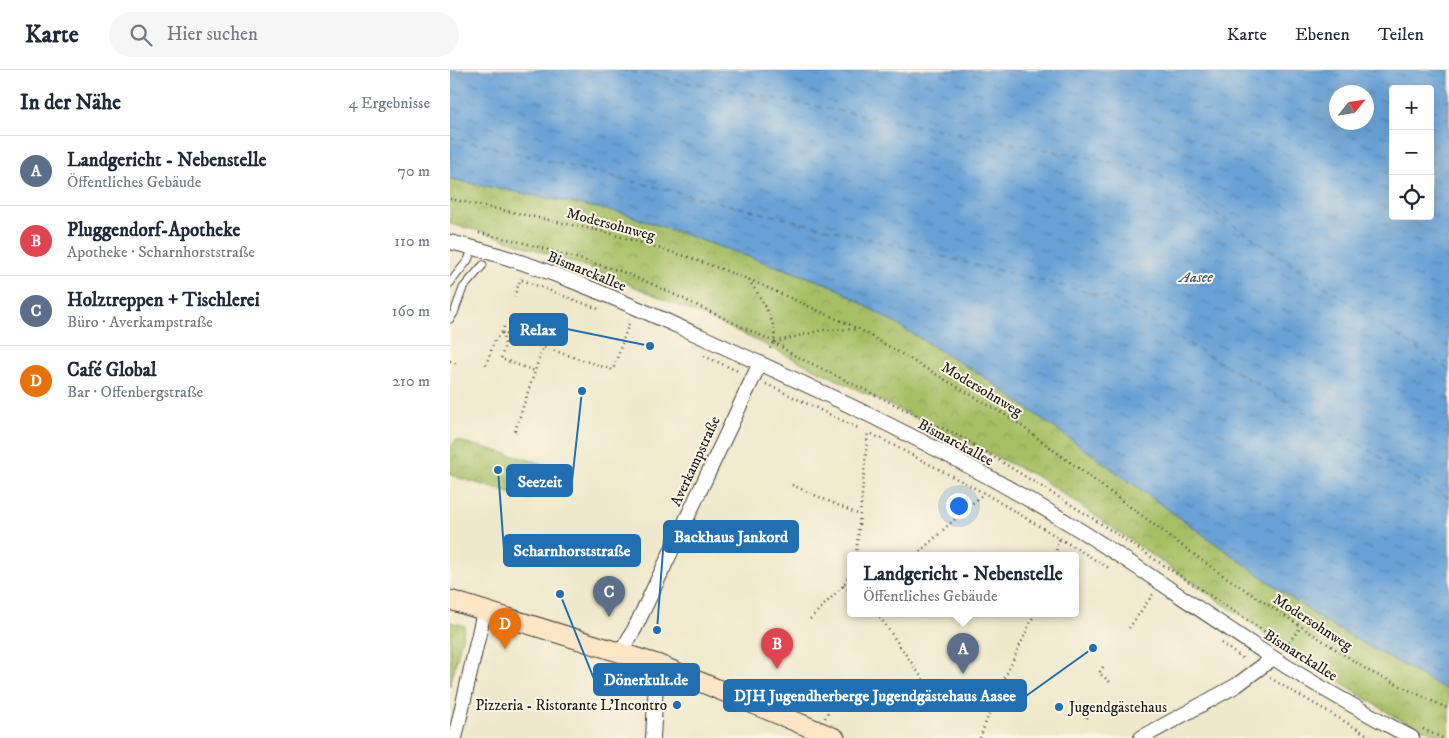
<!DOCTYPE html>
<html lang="de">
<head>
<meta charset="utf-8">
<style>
	:root { --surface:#fff; --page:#f6f6f7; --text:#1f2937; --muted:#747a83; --line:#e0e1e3; --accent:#1f6fb2 }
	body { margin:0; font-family:"IM FELL DW Pica",serif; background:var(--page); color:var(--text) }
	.controls { position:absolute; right:15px; top:15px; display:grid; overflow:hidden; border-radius:5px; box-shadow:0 5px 20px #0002 }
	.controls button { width:45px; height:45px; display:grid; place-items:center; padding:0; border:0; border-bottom:1px solid var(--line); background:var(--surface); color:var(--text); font:25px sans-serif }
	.compass { position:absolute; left:879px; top:15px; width:45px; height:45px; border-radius:50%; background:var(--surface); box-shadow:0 5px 20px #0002; rotate:60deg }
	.you { position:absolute; left:508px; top:435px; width:18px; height:18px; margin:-12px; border:4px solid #fff; border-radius:50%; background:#1a73e8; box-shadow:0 0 0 8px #1a73e833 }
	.badge { display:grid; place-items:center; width:32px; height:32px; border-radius:50%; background:var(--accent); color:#fff; font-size:16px; font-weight:700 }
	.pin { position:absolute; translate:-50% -41px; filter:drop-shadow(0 1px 2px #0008) }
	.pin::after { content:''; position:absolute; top:26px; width:18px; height:15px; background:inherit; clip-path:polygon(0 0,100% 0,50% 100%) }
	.popup { position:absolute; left:397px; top:482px; width:232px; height:65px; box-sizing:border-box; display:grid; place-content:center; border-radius:5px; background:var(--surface); filter:drop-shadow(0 1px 4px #0005); font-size:16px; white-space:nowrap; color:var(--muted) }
	.popup b { font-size:19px; color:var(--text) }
	.popup::after { content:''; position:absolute; left:50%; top:100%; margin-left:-10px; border:10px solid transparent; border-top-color:var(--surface) }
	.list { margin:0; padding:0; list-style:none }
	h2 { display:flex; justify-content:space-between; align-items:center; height:65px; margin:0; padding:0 20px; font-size:21px }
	h2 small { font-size:16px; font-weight:400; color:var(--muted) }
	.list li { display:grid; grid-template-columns:32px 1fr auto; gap:15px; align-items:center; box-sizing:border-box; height:70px; padding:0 20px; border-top:1px solid var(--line) }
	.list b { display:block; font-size:19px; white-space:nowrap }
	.list p { margin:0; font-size:16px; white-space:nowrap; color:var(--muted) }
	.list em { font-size:16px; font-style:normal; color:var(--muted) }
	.icon { flex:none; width:28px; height:28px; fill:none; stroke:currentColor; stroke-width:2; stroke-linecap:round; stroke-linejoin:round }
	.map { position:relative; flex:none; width:999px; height:668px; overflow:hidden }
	header { display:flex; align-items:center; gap:30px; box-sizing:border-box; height:70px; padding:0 25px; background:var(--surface); border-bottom:1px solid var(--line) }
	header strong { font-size:24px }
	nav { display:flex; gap:28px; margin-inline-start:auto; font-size:18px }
	.search { width:350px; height:45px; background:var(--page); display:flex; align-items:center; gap:12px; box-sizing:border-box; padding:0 18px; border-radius:28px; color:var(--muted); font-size:19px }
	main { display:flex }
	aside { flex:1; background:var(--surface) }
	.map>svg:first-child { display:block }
	.grass { fill:url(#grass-dots); stroke:#616e40 }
	.park { fill:url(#park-crowns); stroke:#616e40 }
	.water { fill:url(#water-ripples); stroke:#425e79; fill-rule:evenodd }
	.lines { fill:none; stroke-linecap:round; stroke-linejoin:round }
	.ferry { stroke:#3e5870; stroke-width:1; stroke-dasharray:6 5; stroke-linecap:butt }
	.lane-casing { stroke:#3c3b36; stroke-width:9 }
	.street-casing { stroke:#3c3b36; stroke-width:16 }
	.secondary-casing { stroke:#3c3b36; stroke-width:21 }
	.path { stroke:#3c3b36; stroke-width:2.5; stroke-dasharray:1 4; stroke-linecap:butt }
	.lane { stroke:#fff; stroke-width:7 }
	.street { stroke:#fff; stroke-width:14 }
	.secondary { stroke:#fde5c5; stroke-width:19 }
	.poi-dot { fill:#1f6fb2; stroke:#fcf5e5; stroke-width:2 }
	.labels { text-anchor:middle; stroke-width:4; stroke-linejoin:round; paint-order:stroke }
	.street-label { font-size:15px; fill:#1c1c1c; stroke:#fcf5e5 }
	.poi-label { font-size:15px; fill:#1c1c1c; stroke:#fcf5e5; text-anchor:end }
	.water-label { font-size:16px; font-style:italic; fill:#3e5870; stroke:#fcf5e5 }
	.leader { fill:none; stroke:#1f6fb2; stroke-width:2 }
	.callout-dot { fill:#1f6fb2; stroke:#fcf5e5; stroke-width:2 }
	.callout { fill:#1f6fb2; stroke:#1f6fb2; stroke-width:2 }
	.callout-label { font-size:16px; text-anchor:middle; font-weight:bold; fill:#fff }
</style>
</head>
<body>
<header>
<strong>Karte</strong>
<div class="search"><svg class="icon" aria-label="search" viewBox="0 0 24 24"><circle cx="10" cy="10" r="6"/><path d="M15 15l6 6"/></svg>Hier suchen</div>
<nav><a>Karte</a><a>Ebenen</a><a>Teilen</a></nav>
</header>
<main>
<aside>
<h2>In der Nähe<small>4 Ergebnisse</small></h2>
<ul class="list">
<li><span class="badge" style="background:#5c6f8a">A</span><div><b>Landgericht - Nebenstelle</b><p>Öffentliches Gebäude</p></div><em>70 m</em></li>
<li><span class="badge" style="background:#e0444e">B</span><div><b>Pluggendorf-Apotheke</b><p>Apotheke · Scharnhorststraße</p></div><em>110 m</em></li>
<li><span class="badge" style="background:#5c6f8a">C</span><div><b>Holztreppen + Tischlerei</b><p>Büro · Averkampstraße</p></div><em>160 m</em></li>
<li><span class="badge" style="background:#e8710a">D</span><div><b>Café Global</b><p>Bar · Offenbergstraße</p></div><em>210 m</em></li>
</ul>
</aside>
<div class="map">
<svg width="999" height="668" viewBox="0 0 999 668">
	<defs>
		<pattern id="grass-dots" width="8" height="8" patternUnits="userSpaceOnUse" patternTransform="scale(1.25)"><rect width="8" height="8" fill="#a6bf65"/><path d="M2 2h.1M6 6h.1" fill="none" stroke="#8ea457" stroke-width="1.8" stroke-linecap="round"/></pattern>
		<pattern id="park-crowns" width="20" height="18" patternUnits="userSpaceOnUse" patternTransform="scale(1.25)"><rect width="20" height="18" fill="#a6bf65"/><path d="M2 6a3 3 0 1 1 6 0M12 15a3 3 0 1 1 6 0" fill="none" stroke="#8ea457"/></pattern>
		<pattern id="water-ripples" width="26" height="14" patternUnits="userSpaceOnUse" patternTransform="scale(1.25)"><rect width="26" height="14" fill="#67a1d6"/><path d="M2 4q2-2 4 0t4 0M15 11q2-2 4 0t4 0" fill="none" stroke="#5482ad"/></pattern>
	</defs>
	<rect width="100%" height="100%" fill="#fcf5e5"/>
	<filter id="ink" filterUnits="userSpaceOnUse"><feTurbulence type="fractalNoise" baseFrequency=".02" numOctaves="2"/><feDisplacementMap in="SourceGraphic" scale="10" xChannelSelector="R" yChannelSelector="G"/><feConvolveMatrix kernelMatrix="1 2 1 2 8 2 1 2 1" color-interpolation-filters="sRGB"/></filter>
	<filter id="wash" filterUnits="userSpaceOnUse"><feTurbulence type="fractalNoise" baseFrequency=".0096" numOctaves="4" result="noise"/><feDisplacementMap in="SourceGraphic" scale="20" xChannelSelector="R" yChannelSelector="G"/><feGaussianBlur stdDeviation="1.12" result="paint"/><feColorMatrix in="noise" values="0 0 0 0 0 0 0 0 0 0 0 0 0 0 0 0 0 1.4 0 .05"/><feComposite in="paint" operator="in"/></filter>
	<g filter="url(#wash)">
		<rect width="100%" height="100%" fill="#efe8ca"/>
		<path class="grass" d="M0 552 15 556 0 616Z"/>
		<path class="park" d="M0 109 173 143 383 216 534 307 872 550 999 621V668H994L945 647 836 577 590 408 274 255 143 199 30 161 0 154Z
			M6 370 98 395 80 429 0 405V378Z"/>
		<path class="water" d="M0 0H999V621L872 550 534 307 383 216 173 143 0 109ZM943 19H980V146H943ZM886 22H916V52H886Z"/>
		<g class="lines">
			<path class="ferry" d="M171 0 700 99 999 300
				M0 67 662 228 999 428"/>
		</g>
	</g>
	<g filter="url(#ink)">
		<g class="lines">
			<defs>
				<path id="lane" d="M0 213 18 190 23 177
					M0 249 4 243 13 218 33 195"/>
				<path id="street" d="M0 172C87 192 169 230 250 266 376 323 502 382 620 454 690 497 756 545 825 589 869 618 916 643 962 668
					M170 584 185 558 310 293
					M5 668 34 542
					M203 668 207 594
					M691 668 787 615 823 588"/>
				<path id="secondary" d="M0 530 207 594 385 668"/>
			</defs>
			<use href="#lane" class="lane-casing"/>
			<use href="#street" class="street-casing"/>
			<use href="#secondary" class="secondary-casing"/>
			<path class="path" d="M0 129 155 162 238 187 298 209 409 259 562 349 765 500 919 601 999 639
				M29 163 71 172 170 201 202 214 324 272 342 284 513 368 639 446 870 598
				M72 210 151 240
				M299 210C309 226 328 251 324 272 323 275 319 279 318 282
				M64 227 71 208
				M54 257 52 263 93 277
				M52 263 55 274 51 289 85 301
				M325 272 372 260 408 259
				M254 286 290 302
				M0 291 7 294
				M36 295 45 270 51 263
				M316 314 410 359
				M65 361 93 277 163 300 180 250
				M422 364 534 423 659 498
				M342 415 410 445
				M493 460 534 423
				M406 485 418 362
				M466 485 490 463
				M606 485 607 474 610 469
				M393 516 400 521
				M427 543 488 631
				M504 543 509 548
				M360 549 393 516 400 504
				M679 558 703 524
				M771 573 795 590
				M836 576 850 558
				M653 597 649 603 660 612 659 614
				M820 608 923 668
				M375 648 379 640
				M637 648 642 640
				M973 659 992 668
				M530 668 543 633 585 543"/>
			<use href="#lane" class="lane"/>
			<use href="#street" class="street"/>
			<use href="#secondary" class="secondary"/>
		</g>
	</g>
	<g class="poi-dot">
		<circle cx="227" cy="635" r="5"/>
		<circle cx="609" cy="637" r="5"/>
	</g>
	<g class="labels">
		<g class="street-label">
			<text transform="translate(161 154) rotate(15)" y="5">Modersohnweg</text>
			<text transform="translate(137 201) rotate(22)" y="5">Bismarckallee</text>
			<text transform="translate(532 319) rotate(31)" y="5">Modersohnweg</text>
			<text transform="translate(506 372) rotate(28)" y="5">Bismarckallee</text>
			<text transform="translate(245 391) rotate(-65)" y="5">Averkampstraße</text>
			<text transform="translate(863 552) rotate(33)" y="5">Modersohnweg</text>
			<text transform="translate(851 585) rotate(32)" y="5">Bismarckallee</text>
		</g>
		<g class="poi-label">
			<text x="217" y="640">Pizzeria - Ristorante L'Incontro</text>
			<text x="619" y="642" text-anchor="start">Jugendgästehaus</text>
		</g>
		<g class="water-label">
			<text x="746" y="212">Aasee</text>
		</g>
	</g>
	<path class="leader" d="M200 276L117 259M132 321L122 411M207 560L214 467M48 400L54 480M110 524L144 609M643 578L576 626"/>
	<g class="callout-dot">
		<circle cx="200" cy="276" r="5"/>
		<circle cx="132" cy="321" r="5"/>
		<circle cx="207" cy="560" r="5"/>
		<circle cx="48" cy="400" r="5"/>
		<circle cx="110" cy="524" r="5"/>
		<circle cx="643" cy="578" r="5"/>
	</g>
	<g class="callout">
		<rect x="60" y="244" width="57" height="31" rx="5"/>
		<rect x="57" y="395" width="65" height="31" rx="5"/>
		<rect x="214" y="451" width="134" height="31" rx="5"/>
		<rect x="54" y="465" width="136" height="31" rx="5"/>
		<rect x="144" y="594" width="105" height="31" rx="5"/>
		<rect x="274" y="610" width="302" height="31" rx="5"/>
	</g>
	<g class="callout-label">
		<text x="88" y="265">Relax</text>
		<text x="90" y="417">Seezeit</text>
		<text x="281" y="472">Backhaus Jankord</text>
		<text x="122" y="486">Scharnhorststraße</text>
		<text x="196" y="615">Dönerkult.de</text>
		<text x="425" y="631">DJH Jugendherberge Jugendgästehaus Aasee</text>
	</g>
</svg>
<div class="controls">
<button>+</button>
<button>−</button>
<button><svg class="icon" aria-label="locate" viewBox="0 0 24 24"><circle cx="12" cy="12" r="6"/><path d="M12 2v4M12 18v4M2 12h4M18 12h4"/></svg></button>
</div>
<svg class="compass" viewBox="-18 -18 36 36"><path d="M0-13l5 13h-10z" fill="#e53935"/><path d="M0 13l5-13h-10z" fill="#747a83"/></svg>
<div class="you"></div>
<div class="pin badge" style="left:513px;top:604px;background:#5c6f8a">A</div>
<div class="popup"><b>Landgericht - Nebenstelle</b>Öffentliches Gebäude</div>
<div class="pin badge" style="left:327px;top:599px;background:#e0444e">B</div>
<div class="pin badge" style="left:159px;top:547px;background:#5c6f8a">C</div>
<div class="pin badge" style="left:55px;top:579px;background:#e8710a">D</div>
</div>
</main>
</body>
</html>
